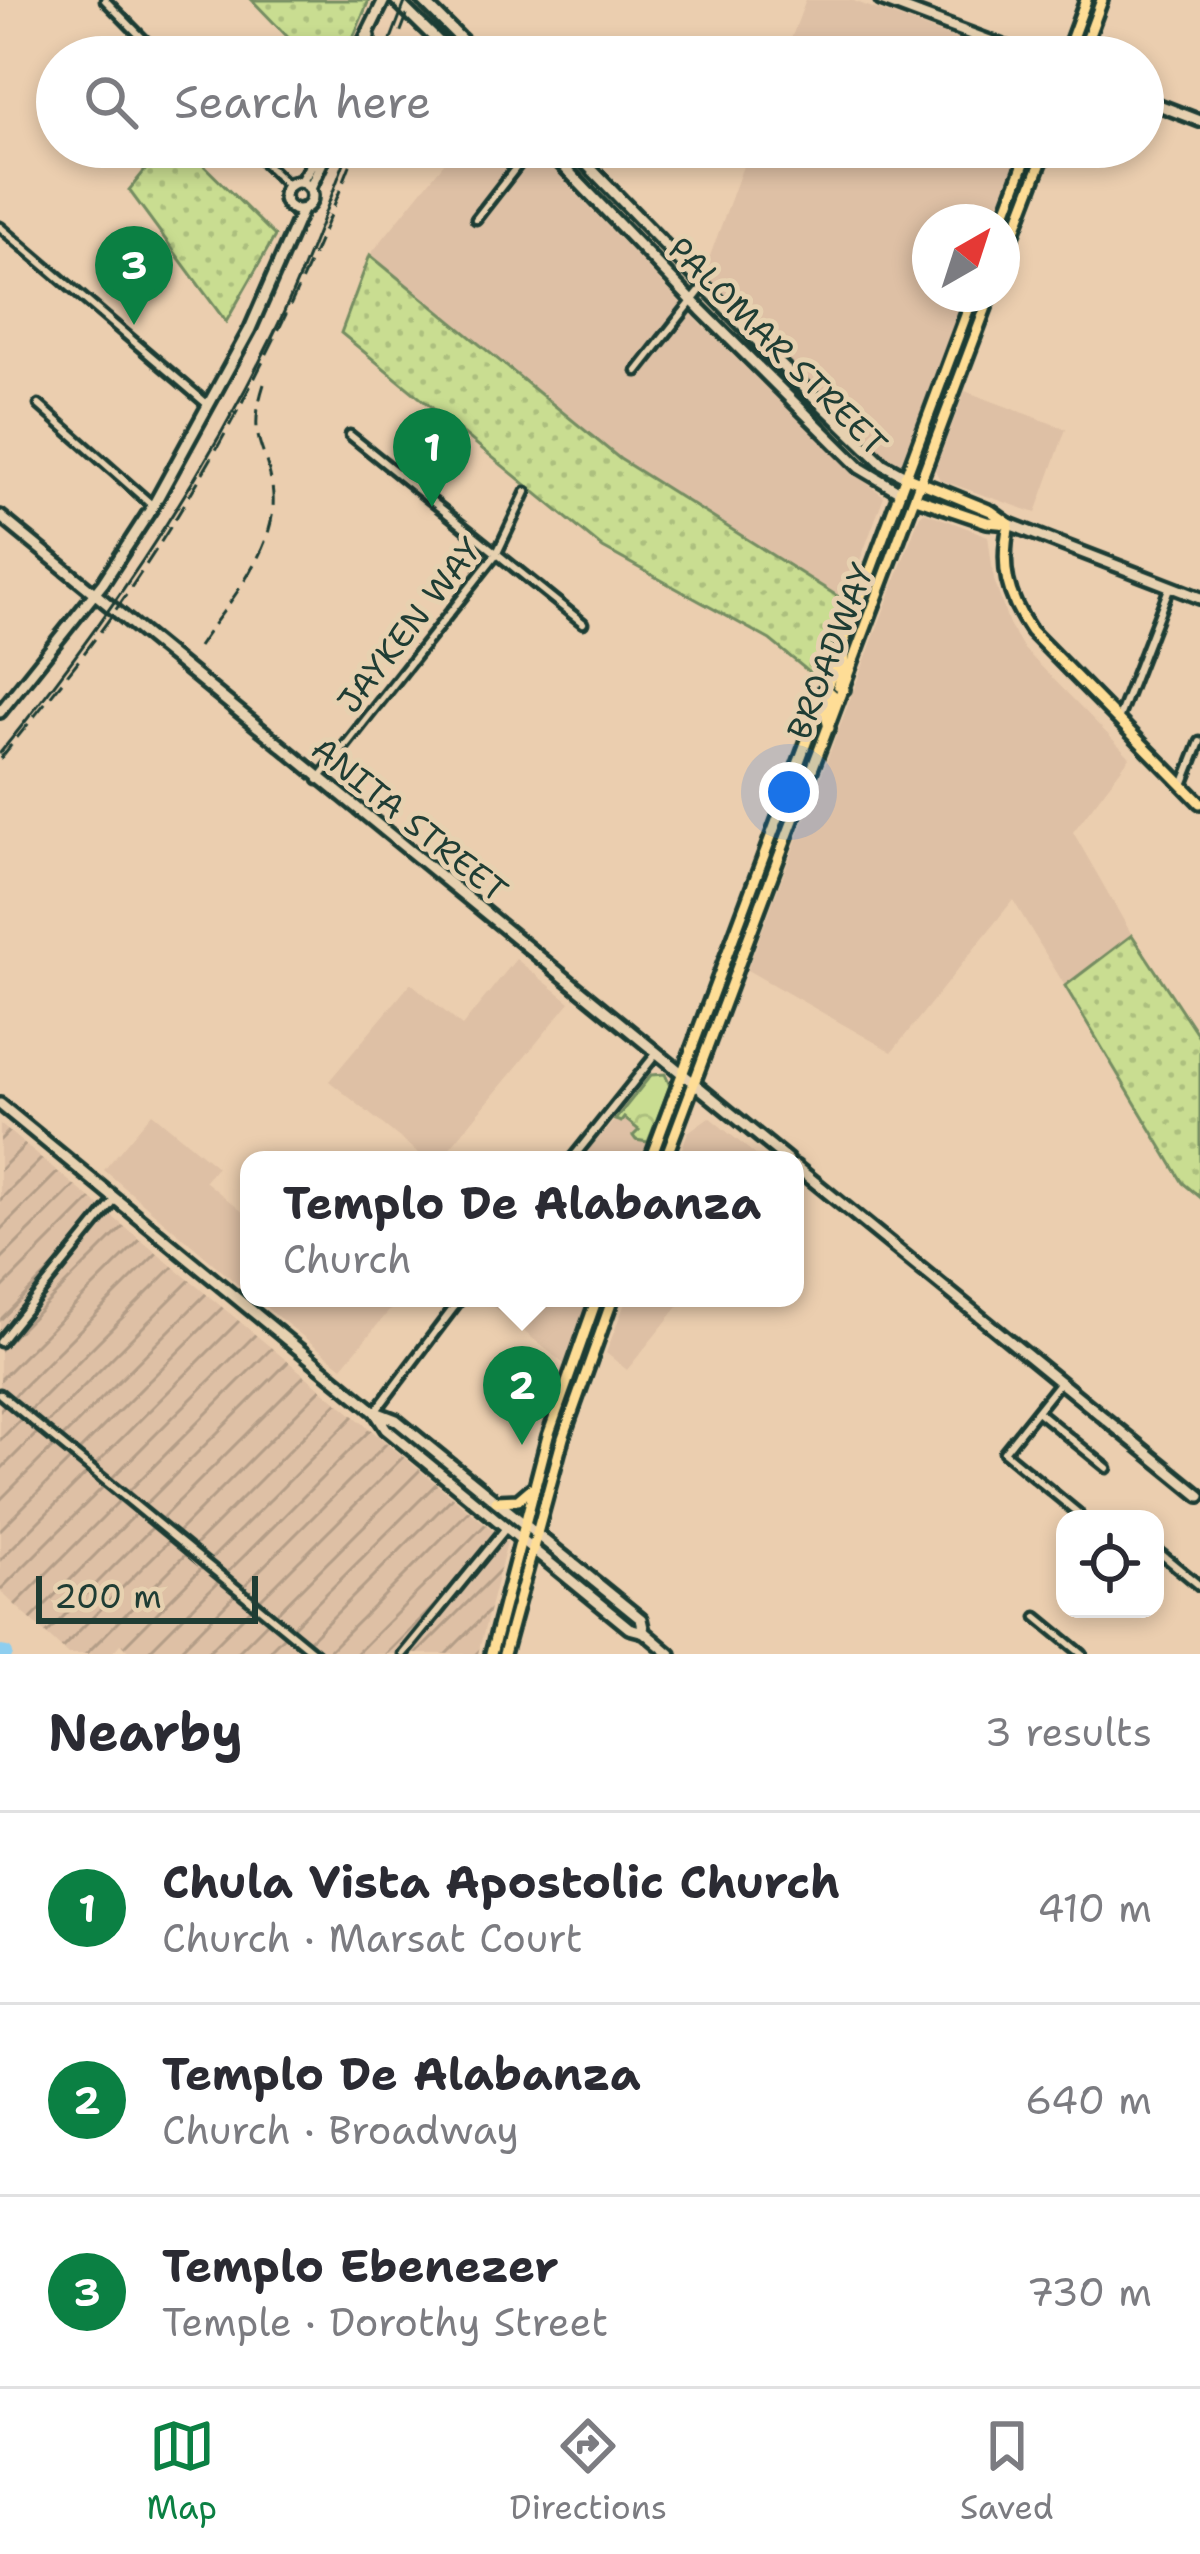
<!DOCTYPE html>
<html lang="en">
<head>
<meta charset="utf-8">
<style>
	:root { --surface:#fff; --page:#f7f7f7; --text:#2b2b33; --muted:#7c7c81; --line:#e1e1e2; --accent:#0b8043 }
	body { margin:0; font-family:"Shantell Sans",sans-serif; background:var(--page); color:var(--text) }
	.controls { position:absolute; right:36px; bottom:36px; display:grid; overflow:hidden; border-radius:24px; box-shadow:0 6px 18px #0003 }
	.controls button { width:108px; height:108px; display:grid; place-items:center; padding:0; border:0; border-bottom:3px solid var(--line); background:var(--surface); color:var(--text); font:60px sans-serif }
	.compass { position:absolute; left:912px; top:204px; width:108px; height:108px; border-radius:50%; background:var(--surface); box-shadow:0 6px 18px #0003; rotate:39deg }
	.scale { position:absolute; left:36px; bottom:30px; width:222px; box-sizing:border-box; padding-left:12px; border:6px solid #1f3d34; border-top:0; font-size:33px; line-height:42px; white-space:nowrap; color:#1f3d34; -webkit-text-stroke:9px #e7d1b0; paint-order:stroke }
	.you { position:absolute; left:789px; top:792px; width:42px; height:42px; margin:-30px; border:9px solid #fff; border-radius:50%; background:#1a73e8; box-shadow:0 0 0 18px #1a73e833 }
	.badge { display:grid; place-items:center; width:78px; height:78px; border-radius:50%; background:var(--accent); color:#fff; font-size:39px; font-weight:700 }
	.pin { position:absolute; translate:-50% -99px; filter:drop-shadow(0 3px 6px #0008) }
	.pin::after { content:''; position:absolute; top:63px; width:42px; height:36px; background:inherit; clip-path:polygon(0 0,100% 0,50% 100%) }
	.popup { position:absolute; left:240px; top:1151px; width:564px; height:156px; box-sizing:border-box; display:grid; place-content:center; border-radius:24px; background:var(--surface); filter:drop-shadow(0 3px 9px #0005); font-size:39px; white-space:nowrap; color:var(--muted) }
	.popup b { font-size:45px; color:var(--text) }
	.popup::after { content:''; position:absolute; left:50%; top:100%; margin-left:-24px; border:24px solid transparent; border-top-color:var(--surface) }
	.list { margin:0; padding:0; list-style:none }
	h2 { display:flex; justify-content:space-between; align-items:center; height:156px; margin:0; padding:0 48px; font-size:51px }
	h2 small { font-size:39px; font-weight:400; color:var(--muted) }
	.list li { display:grid; grid-template-columns:78px 1fr auto; gap:36px; align-items:center; box-sizing:border-box; height:192px; padding:0 48px; border-top:3px solid var(--line) }
	.list b { display:block; font-size:45px; white-space:nowrap }
	.list p { margin:0; font-size:39px; white-space:nowrap; color:var(--muted) }
	.list em { font-size:39px; font-style:normal; color:var(--muted) }
	.icon { flex:none; width:66px; height:66px; fill:none; stroke:currentColor; stroke-width:2; stroke-linecap:round; stroke-linejoin:round }
	.map { position:relative; flex:none; width:1200px; height:1654px; overflow:hidden }
	.search { position:absolute; background:var(--surface); box-shadow:0 6px 18px #0003; left:36px; right:36px; top:36px; height:132px; display:flex; align-items:center; gap:30px; box-sizing:border-box; padding:0 42px; border-radius:66px; color:var(--muted); font-size:45px }
	.sheet { height:732px; background:var(--surface) }
	nav { display:flex; justify-content:space-around; align-items:center; box-sizing:border-box; height:168px; border-top:3px solid var(--line); background:var(--surface); font-size:33px; color:var(--muted) }
	nav a { display:grid; justify-items:center; gap:6px }
	nav .on { color:var(--accent) }
	.map>svg:first-child { display:block }
	.built { fill:#dec0a5 }
	.industrial { fill:url(#industrial-furrows) }
	.grass { fill:url(#grass-dots); stroke:#748d62; stroke-width:3 }
	.forest { fill:url(#forest-crowns); stroke:#748d62; stroke-width:3 }
	.lines { fill:none; stroke-linecap:round; stroke-linejoin:round }
	.river { stroke:#8eceef; stroke-width:14 }
	.street-casing { stroke:#1f3d34; stroke-width:15 }
	.secondary-casing { stroke:#1f3d34; stroke-width:18 }
	.primary-casing { stroke:#1f3d34; stroke-width:18 }
	.street { stroke:#e7d1b0; stroke-width:6 }
	.secondary { stroke:#e7d1b0; stroke-width:9 }
	.primary { stroke:#fedd96; stroke-width:9 }
	.tram { stroke:#1f3d34; stroke-width:3 }
	.rail { stroke:#1f3d34; stroke-width:3; stroke-dasharray:18 9; stroke-linecap:butt }
	.labels { text-anchor:middle; stroke-width:10; stroke-linejoin:round; paint-order:stroke }
	.street-label { font-size:33px; fill:#1f3d34; stroke:#e7d1b0 }
</style>
</head>
<body>
<div class="map">
<svg width="1200" height="1654" viewBox="0 0 1200 1654">
	<defs>
		<pattern id="industrial-furrows" width="10" height="10" patternUnits="userSpaceOnUse" patternTransform="scale(3)"><rect width="10" height="10" fill="#dec0a5"/><path d="M-1 1l2-2M0 10L10 0M9 11l2-2" fill="none" stroke="#b39d87"/></pattern>
		<pattern id="grass-dots" width="8" height="8" patternUnits="userSpaceOnUse" patternTransform="scale(3)"><rect width="8" height="8" fill="#c9dd91"/><path d="M2 2h.1M6 6h.1" fill="none" stroke="#acbf7e" stroke-width="1.8" stroke-linecap="round"/></pattern>
		<pattern id="forest-crowns" width="20" height="18" patternUnits="userSpaceOnUse" patternTransform="scale(3)"><rect width="20" height="18" fill="#c9dd91"/><path d="M2 6a3 3 0 1 1 6 0M12 15a3 3 0 1 1 6 0" fill="none" stroke="#acbf7e"/></pattern>
	</defs>
	<rect width="100%" height="100%" fill="#ebceaf"/>
	<filter id="ink" filterUnits="userSpaceOnUse"><feTurbulence type="fractalNoise" baseFrequency=".00833" numOctaves="2"/><feDisplacementMap in="SourceGraphic" scale="24" xChannelSelector="R" yChannelSelector="G"/><feConvolveMatrix kernelMatrix="1 2 1 2 8 2 1 2 1" color-interpolation-filters="sRGB"/></filter>
	<g filter="url(#ink)">
		<path class="built" d="M806 0H851L1005 57H784Z
			M457 147H532L700 323 852 472 884 496 845 601 620 459 370 255Z
			M750 147H1022L993 222H930V294H966L901 464 886 458 851 427 703 275Z
			M965 391 1066 429 1036 513 940 480 935 470Z
			M925 512 988 536 994 580 1009 624 1024 649 1130 757 1073 832 1132 935 1065 986 1013 900 892 1052 747 970 920 515Z
			M516 959 570 1002 440 1160H427L329 1081 411 983 462 1026Z
			M152 1113 217 1167 205 1181 244 1213 249 1208V1294L104 1170Z
			M623 1117 640 1130 636 1140 648 1142 642 1160H579L615 1120 621 1122Z
			M709 1117 762 1160H678L688 1132Z
			M254 1298 354 1300 400 1298 342 1367Z
			M483 1298H590L564 1364Z
			M627 1298H685L627 1370 606 1353Z"/>
		<path class="industrial" d="M0 1124 507 1542 478 1654H132L120 1644 111 1654H68L0 1591Z"/>
		<path class="grass" d="M252 0H369L345 57H307Z
			M164 147H185L275 236 226 322 129 190Z
			M370 255 620 459 845 601 820 681 770 640 603 548 341 333Z
			M1132 935 1200 1038V1197L1183 1183 1065 986Z"/>
		<path class="forest" d="M665 1074 670 1086 648 1142 636 1140 633 1136 639 1130 624 1118 621 1122 615 1120 651 1075Z"/>
		<g class="lines">
			<path class="river" d="M0 1653 6 1654"/>
			<defs>
				<path id="street" d="M105 0 161 57
					M249 147 288 186
					M476 219 532 147
					M0 227 207 404
					M637 371 704 286
					M39 405 153 506
					M350 435 583 623
					M1119 717 1170 586
					M318 780 497 553 526 492
					M1183 785 1200 742
					M571 1160 656 1054
					M0 1342 116 1199
					M1059 1383 1004 1452 1078 1513 1074 1519
					M0 1394 316 1654
					M1037 1411 1107 1468
					M375 1412 461 1298
					M1155 1549 1200 1586
					M1037 1617 1082 1654
					M403 1654 506 1528"/>
				<path id="secondary" d="M396 0 454 57
					M422 0 479 57
					M881 0 1032 57
					M356 57 384 0
					M365 57 369 36
					M1143 99 1200 121
					M545 147 701 310 860 468 900 492
					M570 147 780 364 883 464 905 476
					M284 196a14 14 0 1 1 28 0a14 14 0 1 1-28 0Z
					M301 182 322 147
					M310 189 329 147
					M0 516 788 1160
					M1009 524 1200 598
					M0 712 103 583 153 506 250 329 302 210
					M0 1104 375 1412 386 1429 629 1628 644 1632 670 1654
					M795 1166 1200 1496
					M378 1413 396 1420 641 1619 644 1632"/>
				<path id="primary" d="M1065 57 1086 0
					M1081 57 1102 0
					M1002 222 1030 147
					M1002 264 1047 147
					M905 476 991 511 1009 524
					M916 498 987 522 1009 524
					M1009 524C1000 567 1007 596 1031 631L1200 803
					M840 649 844 658 838 685 844 689
					M825 688 833 695 826 715 829 728
					M650 1160 974 294
					M665 1160 991 294
					M496 1501 518 1500 532 1488
					M491 1654 548 1436 597 1298
					M504 1654 563 1438 613 1298"/>
			</defs>
			<use href="#street" class="street-casing"/>
			<use href="#secondary" class="secondary-casing"/>
			<use href="#primary" class="primary-casing"/>
			<use href="#street" class="street"/>
			<use href="#secondary" class="secondary"/>
			<use href="#primary" class="primary"/>
			<path class="tram" d="M384 57 406 0
				M0 753C106 623 200 484 274 333 303 273 326 210 350 147"/>
			<path class="rail" d="M391 57 413 0
				M198 647C227 603 277 551 273 495 269 445 245 444 264 384
				M0 759C40 709 81 660 117 608 217 464 295 310 357 147"/>
		</g>
	</g>
	<g class="labels">
		<g class="street-label">
			<text transform="translate(778 346) rotate(45)" y="12">PALOMAR STREET</text>
			<text transform="translate(409 625) rotate(-52)" y="12">JAYKEN WAY</text>
			<text transform="translate(830 651) rotate(-69)" y="12">BROADWAY</text>
			<text transform="translate(410 819) rotate(39)" y="12">ANITA STREET</text>
		</g>
	</g>
</svg>
<div class="controls">
<button><svg class="icon" aria-label="locate" viewBox="0 0 24 24"><circle cx="12" cy="12" r="6"/><path d="M12 2v4M12 18v4M2 12h4M18 12h4"/></svg></button>
</div>
<svg class="compass" viewBox="-18 -18 36 36"><path d="M0-13l5 13h-10z" fill="#e53935"/><path d="M0 13l5-13h-10z" fill="#7c7c81"/></svg>
<div class="scale">200 m</div>
<div class="you"></div>
<div class="pin badge" style="left:432px;top:507px">1</div>
<div class="pin badge" style="left:522px;top:1445px">2</div>
<div class="popup"><b>Templo De Alabanza</b>Church</div>
<div class="pin badge" style="left:134px;top:325px">3</div>
<div class="search"><svg class="icon" aria-label="search" viewBox="0 0 24 24"><circle cx="10" cy="10" r="6"/><path d="M15 15l6 6"/></svg>Search here</div>
</div>
<section class="sheet">
<h2>Nearby<small>3 results</small></h2>
<ul class="list">
<li><span class="badge">1</span><div><b>Chula Vista Apostolic Church</b><p>Church · Marsat Court</p></div><em>410 m</em></li>
<li><span class="badge">2</span><div><b>Templo De Alabanza</b><p>Church · Broadway</p></div><em>640 m</em></li>
<li><span class="badge">3</span><div><b>Templo Ebenezer</b><p>Temple · Dorothy Street</p></div><em>730 m</em></li>
</ul>
</section>
<nav>
<a class="on"><svg class="icon" aria-label="map" viewBox="0 0 24 24"><path d="M3 6l6-2 6 2 6-2v14l-6 2-6-2-6 2zM9 4v14M15 6v14"/></svg>Map</a>
<a><svg class="icon" aria-label="directions" viewBox="0 0 24 24"><path d="M12 3l9 9-9 9-9-9zM9 14v-3h6M13 9l2 2-2 2"/></svg>Directions</a>
<a><svg class="icon" aria-label="saved" viewBox="0 0 24 24"><path d="M7 4h10v16l-5-4-5 4z"/></svg>Saved</a>
</nav>
</body>
</html>
